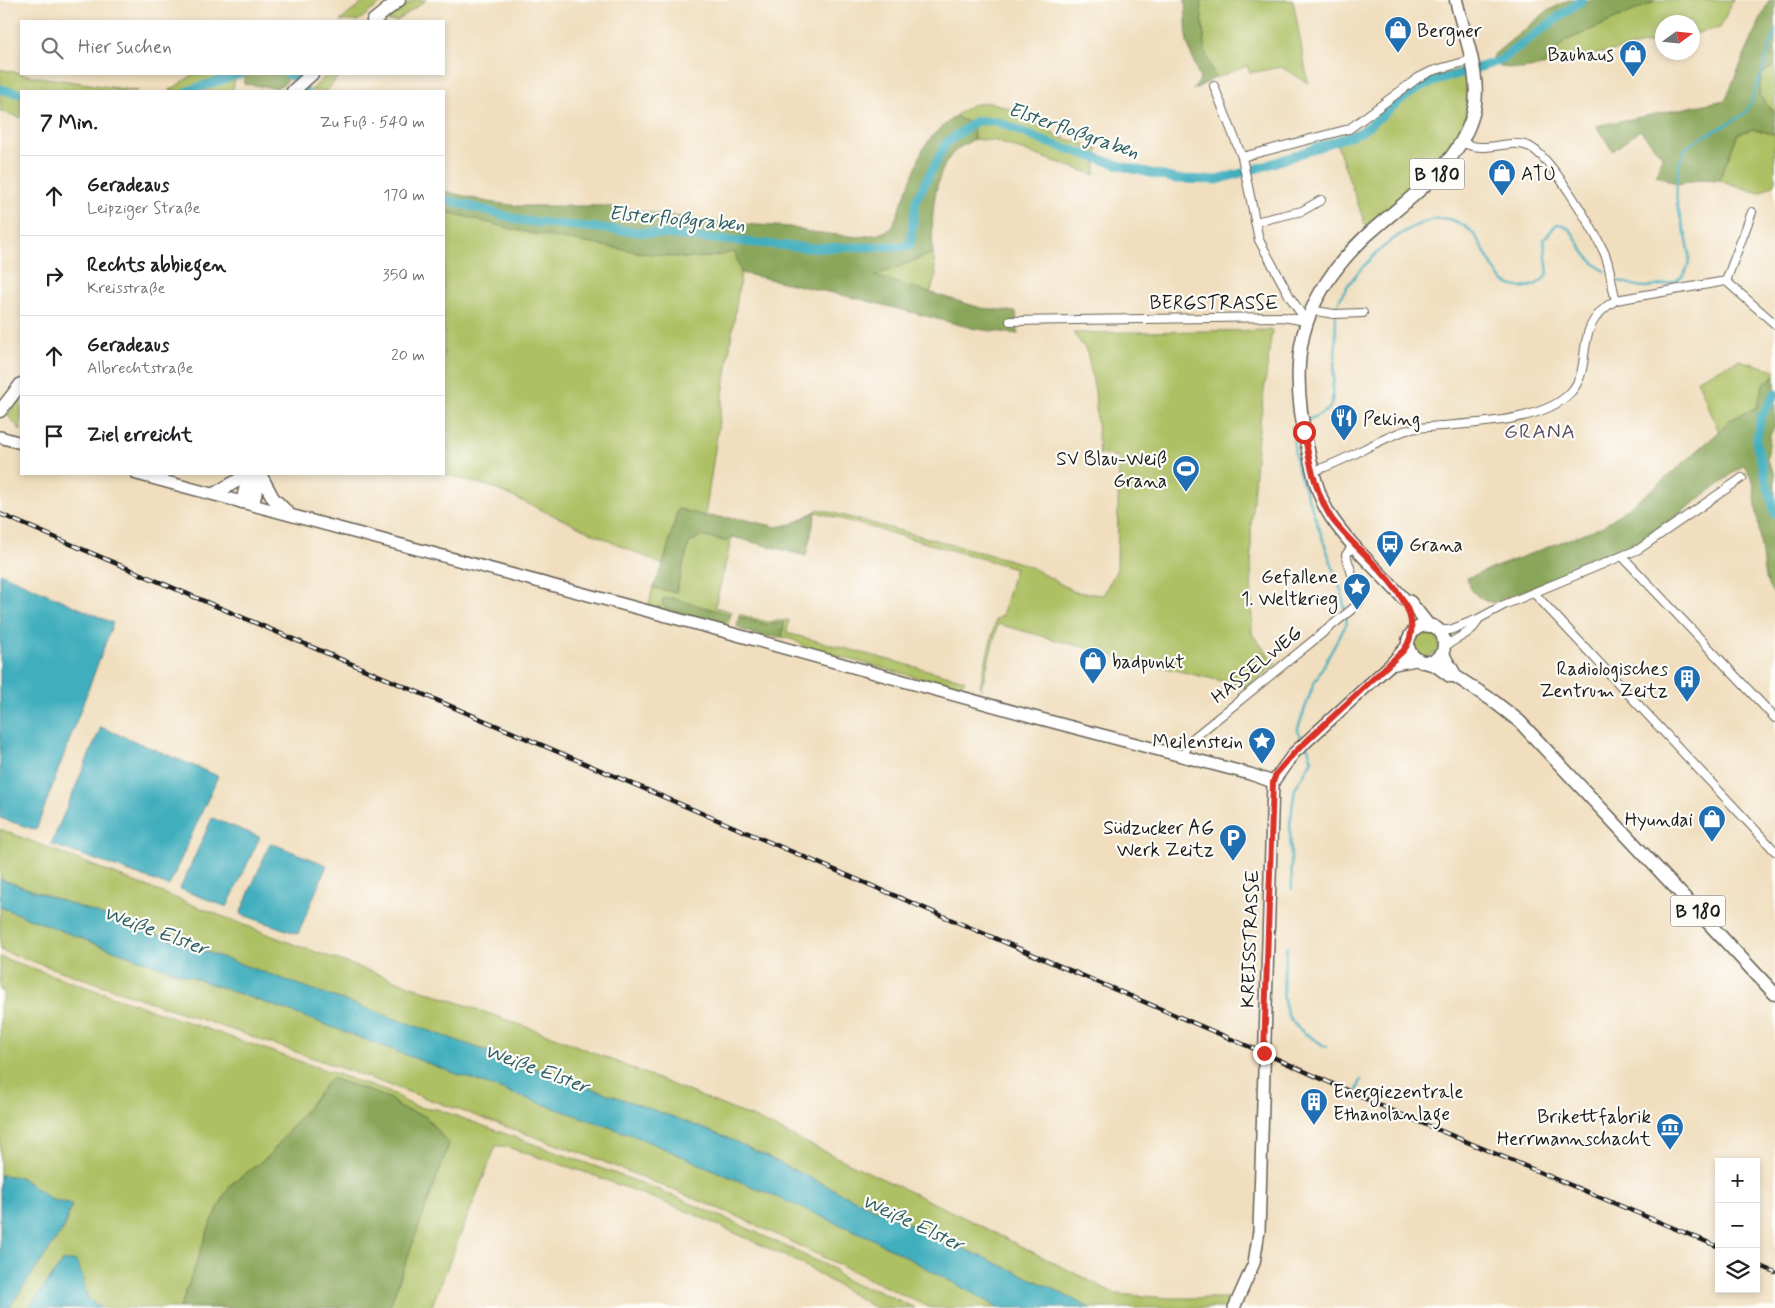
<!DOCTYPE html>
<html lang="de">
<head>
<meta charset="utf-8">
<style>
	:root { --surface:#fff; --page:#f2f2f2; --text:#202124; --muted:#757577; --line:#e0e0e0 }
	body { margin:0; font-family:Mynerve,sans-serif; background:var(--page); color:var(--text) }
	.controls { position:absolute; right:15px; bottom:15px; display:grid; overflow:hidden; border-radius:0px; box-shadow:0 2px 8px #0003 }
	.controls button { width:45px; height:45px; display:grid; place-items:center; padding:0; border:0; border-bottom:1px solid var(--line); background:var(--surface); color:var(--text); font:25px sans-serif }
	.compass { position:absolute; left:1655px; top:15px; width:45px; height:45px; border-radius:50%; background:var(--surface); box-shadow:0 2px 8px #0003; rotate:75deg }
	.stop { position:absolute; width:15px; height:15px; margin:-11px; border:4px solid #d93025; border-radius:50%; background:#fff }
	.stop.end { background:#d93025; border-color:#fff; box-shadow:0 1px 5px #0008 }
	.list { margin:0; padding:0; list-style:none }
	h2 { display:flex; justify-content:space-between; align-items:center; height:65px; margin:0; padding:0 20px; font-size:21px }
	h2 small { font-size:16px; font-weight:400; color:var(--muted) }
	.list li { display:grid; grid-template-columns:32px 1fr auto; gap:15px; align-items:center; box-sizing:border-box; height:80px; padding:0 20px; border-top:1px solid var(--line) }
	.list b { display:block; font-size:19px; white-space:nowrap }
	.list p { margin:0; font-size:16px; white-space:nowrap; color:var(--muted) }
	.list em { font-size:16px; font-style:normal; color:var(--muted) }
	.icon { flex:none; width:28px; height:28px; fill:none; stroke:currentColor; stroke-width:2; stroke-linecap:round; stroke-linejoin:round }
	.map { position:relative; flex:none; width:1775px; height:1308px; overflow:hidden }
	.search { position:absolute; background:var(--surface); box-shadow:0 2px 8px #0003; left:20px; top:20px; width:425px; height:55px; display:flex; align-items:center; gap:12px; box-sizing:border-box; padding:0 18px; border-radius:0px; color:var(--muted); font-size:19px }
	.panel { position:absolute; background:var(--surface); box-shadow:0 2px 8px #0003; left:20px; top:90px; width:425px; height:385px; border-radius:0px }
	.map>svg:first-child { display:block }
	.green { fill:#adc064; stroke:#646e40 }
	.forest { fill:#8aa65a; stroke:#53613b }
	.water { fill:#40aebd; stroke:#2e656c }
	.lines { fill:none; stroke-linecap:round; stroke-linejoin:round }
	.stream { stroke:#40aebd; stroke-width:2.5 }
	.canal { stroke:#40aebd; stroke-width:9 }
	.street-casing { stroke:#666055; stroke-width:10 }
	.secondary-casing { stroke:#666055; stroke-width:14 }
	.primary-casing { stroke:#666055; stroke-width:15 }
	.street { stroke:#fff; stroke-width:8 }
	.secondary { stroke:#fff; stroke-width:11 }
	.primary { stroke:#fff; stroke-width:12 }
	.rail-casing { stroke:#1c1c1c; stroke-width:4.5 }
	.rail { stroke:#fdfcf7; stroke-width:2.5; stroke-dasharray:8; stroke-linecap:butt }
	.route { stroke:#d93025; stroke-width:6 }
	.labels { text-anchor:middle; stroke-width:4.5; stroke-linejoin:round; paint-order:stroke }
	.shield { fill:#fdfcf7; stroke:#605f5e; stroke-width:1 }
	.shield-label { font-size:18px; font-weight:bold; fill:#1c1c1c }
	.poi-label { font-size:19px; fill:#1c1c1c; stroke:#fdfcf7; text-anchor:end }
	.street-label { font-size:19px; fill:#1c1c1c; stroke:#fdfcf7 }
	.water-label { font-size:20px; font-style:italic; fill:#2c5e64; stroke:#fdfcf7 }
	.quarter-label { font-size:21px; letter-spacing:1px; fill:#564e67; stroke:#fdfcf7 }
</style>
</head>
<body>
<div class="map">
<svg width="1775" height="1308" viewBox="0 0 1775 1308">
	<rect width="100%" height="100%" fill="#fdfcf7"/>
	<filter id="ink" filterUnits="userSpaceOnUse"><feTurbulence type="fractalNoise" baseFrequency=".02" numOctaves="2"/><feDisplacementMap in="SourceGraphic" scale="10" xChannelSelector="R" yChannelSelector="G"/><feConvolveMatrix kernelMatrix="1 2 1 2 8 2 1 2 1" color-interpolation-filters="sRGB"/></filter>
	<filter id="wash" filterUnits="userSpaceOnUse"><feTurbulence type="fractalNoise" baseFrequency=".0096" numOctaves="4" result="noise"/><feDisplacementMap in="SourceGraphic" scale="20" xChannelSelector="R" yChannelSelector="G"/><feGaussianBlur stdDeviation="1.12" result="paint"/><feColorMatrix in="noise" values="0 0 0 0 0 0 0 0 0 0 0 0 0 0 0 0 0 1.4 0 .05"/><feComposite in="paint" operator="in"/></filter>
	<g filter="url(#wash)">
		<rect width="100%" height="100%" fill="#f0debe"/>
		<path class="green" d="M366 0H385L358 21H340Z
			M413 0H426L397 21H387Z
			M1200 0H1293L1308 83 1281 67 1250 73 1247 66 1215 78 1206 56Z
			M1654 0H1733L1720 28 1693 34 1692 22H1662V40L1542 66 1565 41 1652 3Z
			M1775 66V113L1759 95 1762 73Z
			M1464 68C1466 79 1470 95 1469 106 1461 157 1404 198 1366 227L1335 139 1357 131 1415 85 1431 77Z
			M0 69 32 76 138 91H21V118L0 111Z
			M194 74H233L235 75 233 91H169Z
			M328 74H340L327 91H310Z
			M989 102 1012 109 1059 137 1098 148 1095 175 995 141 974 139 973 125 955 116 971 105Z
			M1753 129 1773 134 1775 132V184L1759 193 1719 180 1738 134Z
			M444 211 524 232 644 253 684 258 710 257 735 251 741 273 705 516 678 509 663 565 491 487 443 474Z
			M933 253 936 275 930 293 874 276Z
			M1272 330 1257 445 1251 528 1252 634 1276 664 1247 687 1115 656 998 624 981 690 980 685 996 619 1002 616 1015 568 816 512 800 520 819 509 1014 561 1031 567 1075 592 1103 595 1117 569 1119 457 1099 454 1095 391 1087 351 1073 333Z
			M1739 360 1775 370V375L1763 385 1757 407 1728 421 1719 432 1697 379Z
			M21 397V431L7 415Z
			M705 536 725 541 732 537 715 607 732 612 728 624 724 626 650 607 649 604 653 588 676 592 689 543 696 538Z
			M739 614 767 622 789 620 787 633 965 680 960 687H953L807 648 794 640 782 637 784 623 768 625 739 617Z
			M1413 644a13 13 0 1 1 26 0a13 13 0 1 1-26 0Z
			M0 829 285 941 555 1037 754 1118 959 1215 1116 1294 1169 1298H1226L1240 1308H1090L1045 1285 864 1204 730 1139 676 1118 0 879Z
			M0 907 96 944 289 1011 454 1073 635 1136 869 1237 1000 1308H930L739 1217 597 1159 299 1053 0 950Z
			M0 957 397 1095C403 1103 426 1111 437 1109L652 1187 736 1223 834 1269C840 1280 863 1289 875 1289L915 1308H875L800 1263 689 1212 587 1173 504 1146H496L431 1308H389L449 1144 425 1116 400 1108 389 1098 331 1078 269 1156 230 1185 210 1225 180 1308H101L87 1298 82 1275 63 1261 29 1308H9L64 1228 72 1204 52 1200 20 1177 0 1175V1005L5 992 0 990Z"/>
		<path class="forest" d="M1185 0H1200L1206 55 1215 78 1193 90 1200 80 1187 42Z
			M1568 0H1654L1652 3 1565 41 1542 66 1522 69 1500 67 1492 56 1546 12Z
			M1769 0H1775V66L1762 73 1759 95 1775 113 1773 134 1753 129 1738 134 1719 180 1701 179 1678 184 1656 175 1662 156 1640 130 1613 151 1596 126 1725 100Z
			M243 74H294L285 83 276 88 244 84Z
			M955 116 973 125 974 139C968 143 959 147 954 152 932 174 931 224 933 253L875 276 981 308 1016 312 1018 334 976 329 860 299 741 273 735 252 710 257 684 258 644 253 524 232 444 211V191L488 202 519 206H604L724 223 790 227 809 232 859 237 879 234 892 228 923 149 933 135Z
			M1775 375V426L1770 435 1767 460 1775 474V597L1765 579 1753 481 1744 465 1671 520 1617 554 1493 603C1479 599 1470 593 1467 578L1603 526 1653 489 1719 432 1728 421 1757 407 1763 385Z
			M678 509 705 516 742 519 777 527 792 524 816 512 806 556 733 537 725 541 701 536 689 543 676 592 653 588 663 565Z
			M671 598 729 614 724 622 719 623 665 608 662 604 663 599Z
			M739 617 768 625 784 623 782 637 761 636 739 629 737 627Z
			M331 1078 389 1098 400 1108 425 1116 449 1144 389 1308H180L210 1225 230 1185 269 1156Z"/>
		<path class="water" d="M0 573 113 623 36 830 0 818Z
			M101 727 218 776 169 886 51 844Z
			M212 818 260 837 227 907 180 889Z
			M270 843 327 865 298 934 240 914Z
			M0 879 676 1118 730 1139 864 1204 1045 1285 1090 1308H1000L869 1237 635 1136 454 1073 289 1011 96 944 0 907Z
			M0 1175 20 1177 52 1200 72 1204 64 1228 9 1308H0Z
			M63 1261H76L82 1275 87 1298 101 1308H29Z"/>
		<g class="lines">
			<path class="stream" d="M1619 281C1627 283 1637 287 1645 287 1656 287 1677 283 1684 274 1698 255 1680 224 1677 204 1676 189 1677 165 1684 151 1691 139 1730 126 1745 113 1753 105 1770 45 1775 31
				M1306 421 1328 410 1332 403C1333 381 1335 360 1336 338 1336 328 1335 317 1337 307 1346 274 1415 208 1452 220 1480 230 1480 248 1495 270 1498 274 1500 279 1504 282 1521 291 1536 289 1548 274L1544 239 1557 224C1572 223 1578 245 1586 255 1591 261 1598 266 1604 271
				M1299 424 1292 427 1296 464 1342 593 1347 623 1314 683 1298 728V732L1304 740
				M1292 889 1290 824 1295 789 1312 760 1307 745
				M1287 947C1285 969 1278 1002 1291 1020 1299 1032 1315 1039 1326 1047
				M1357 1090 1361 1080"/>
			<path class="canal" d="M287 74 300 79 305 91
				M0 89 21 94
				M188 91 239 74
				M444 199 524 221 810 248 910 246 916 200 946 143 976 121H996L1046 142 1125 167 1176 179 1217 180 1265 166 1361 132 1402 99 1424 85 1499 61 1582 0
				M1775 394 1761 417 1756 442 1775 514"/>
		</g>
	</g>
	<g filter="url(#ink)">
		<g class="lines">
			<defs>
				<path id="street" d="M1214 86 1242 157 1259 240 1290 297 1306 321
					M1461 142C1488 155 1506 138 1528 146 1550 154 1593 229 1604 252 1611 267 1611 285 1616 300
					M1242 157 1349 129 1418 78 1432 71 1471 60
					M1255 222 1302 211 1321 200
					M1726 281 1752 212
					M1310 310 1334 314 1363 313
					M1010 321 1283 317 1306 321
					M1313 471C1346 462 1375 440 1407 430 1418 427 1431 427 1441 426 1479 423 1545 421 1571 392 1596 364 1569 328 1616 300L1726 281 1775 324
					M1622 556 1775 718
					M1534 593 1775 851
					M1439 630H1450L1478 619 1504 605 1639 549 1742 478
					M1445 647C1454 638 1475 633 1478 619
					M1182 757 1191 740 1357 605 1360 600 1346 555 1354 544"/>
				<path id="secondary" d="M0 437 21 443
					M137 474 730 633 1030 716 1250 774 1273 782
					M1390 665 1416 660
					M1234 1308 1254 1263 1259 1231 1273 782 1294 753 1390 665 1408 645"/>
				<path id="primary" d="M373 21 399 0
					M293 91 312 74
					M0 411 21 384
					M260 474 273 498 288 513
					M214 494 249 474
					M242 502 249 474
					M253 504 260 474
					M1429 626 1410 602 1404 599C1380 572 1351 547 1331 517 1318 498 1313 472 1308 450 1287 360 1298 301 1365 237 1405 200 1457 170 1473 114 1483 78 1464 36 1456 0
					M1443 652 1433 662H1422C1388 646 1424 609 1441 633 1447 641 1442 647 1444 655 1446 663 1453 668 1455 676
					M1428 663 1435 665 1450 676H1455L1492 700 1519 721 1775 994"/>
			</defs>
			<use href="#street" class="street-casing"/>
			<use href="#secondary" class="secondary-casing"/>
			<use href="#primary" class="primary-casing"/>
			<use href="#street" class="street"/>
			<use href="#secondary" class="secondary"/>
			<use href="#primary" class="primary"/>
			<defs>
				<path id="rail" d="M0 514 1264 1053 1393 1111 1719 1247
					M1756 1264 1775 1272"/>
			</defs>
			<use href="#rail" class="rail-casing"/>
			<use href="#rail" class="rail"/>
		</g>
	</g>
	<g class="lines" filter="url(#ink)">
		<path class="route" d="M1264 1053 1273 782 1276 774 1294 753 1404 650C1437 604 1352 551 1330 516 1315 491 1309 460 1304 432"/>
	</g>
	<defs>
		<symbol id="shop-pin" viewBox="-11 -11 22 30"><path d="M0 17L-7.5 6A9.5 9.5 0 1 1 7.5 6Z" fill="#1f6fb2" stroke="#fdfcf7"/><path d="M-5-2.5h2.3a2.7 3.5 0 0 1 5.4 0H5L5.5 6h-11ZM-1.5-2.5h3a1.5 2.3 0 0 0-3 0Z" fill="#fff"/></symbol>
		<symbol id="restaurant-pin" viewBox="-11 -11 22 30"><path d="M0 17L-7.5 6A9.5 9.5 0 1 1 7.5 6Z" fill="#1f6fb2" stroke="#fdfcf7"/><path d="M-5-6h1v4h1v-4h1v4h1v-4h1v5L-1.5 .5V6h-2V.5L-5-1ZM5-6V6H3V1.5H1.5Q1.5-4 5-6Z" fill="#fff"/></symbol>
		<symbol id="stadium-pin" viewBox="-11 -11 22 30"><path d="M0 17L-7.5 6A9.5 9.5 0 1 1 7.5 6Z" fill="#1f6fb2" stroke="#fdfcf7"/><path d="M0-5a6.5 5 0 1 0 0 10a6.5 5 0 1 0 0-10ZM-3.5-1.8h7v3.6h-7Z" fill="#fff"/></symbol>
		<symbol id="bus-pin" viewBox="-11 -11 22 30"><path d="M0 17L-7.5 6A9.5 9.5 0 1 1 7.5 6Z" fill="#1f6fb2" stroke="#fdfcf7"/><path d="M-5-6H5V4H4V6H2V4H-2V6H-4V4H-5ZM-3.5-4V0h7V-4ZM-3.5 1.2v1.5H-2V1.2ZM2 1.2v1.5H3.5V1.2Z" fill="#fff"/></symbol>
		<symbol id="sight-pin" viewBox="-11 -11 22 30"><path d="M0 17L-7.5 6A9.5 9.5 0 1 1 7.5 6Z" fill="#1f6fb2" stroke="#fdfcf7"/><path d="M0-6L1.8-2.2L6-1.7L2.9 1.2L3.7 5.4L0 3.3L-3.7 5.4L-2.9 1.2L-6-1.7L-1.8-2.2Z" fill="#fff"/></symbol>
		<symbol id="building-pin" viewBox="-11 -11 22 30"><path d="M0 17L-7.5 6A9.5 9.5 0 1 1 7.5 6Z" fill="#1f6fb2" stroke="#fdfcf7"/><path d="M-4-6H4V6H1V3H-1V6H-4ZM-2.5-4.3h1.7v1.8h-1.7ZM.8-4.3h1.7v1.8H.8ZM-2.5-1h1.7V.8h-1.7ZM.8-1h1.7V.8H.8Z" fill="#fff"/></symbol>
		<symbol id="parking-pin" viewBox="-11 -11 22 30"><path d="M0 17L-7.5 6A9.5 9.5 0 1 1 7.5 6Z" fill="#1f6fb2" stroke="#fdfcf7"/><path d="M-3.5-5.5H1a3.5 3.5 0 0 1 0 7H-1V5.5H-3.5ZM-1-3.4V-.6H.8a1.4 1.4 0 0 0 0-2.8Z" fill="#fff"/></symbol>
		<symbol id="museum-pin" viewBox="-11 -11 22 30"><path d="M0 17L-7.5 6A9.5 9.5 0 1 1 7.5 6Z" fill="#1f6fb2" stroke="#fdfcf7"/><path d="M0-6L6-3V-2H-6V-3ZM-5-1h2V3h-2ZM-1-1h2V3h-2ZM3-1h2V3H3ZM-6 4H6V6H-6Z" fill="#fff"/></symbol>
	</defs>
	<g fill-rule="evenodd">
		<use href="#shop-pin" x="1382" y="14" width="32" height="43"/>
		<use href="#shop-pin" x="1617" y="38" width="32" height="43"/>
		<use href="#shop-pin" x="1486" y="157" width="32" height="43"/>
		<use href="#restaurant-pin" x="1328" y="402" width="32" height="43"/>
		<use href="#stadium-pin" x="1170" y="453" width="32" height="43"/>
		<use href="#bus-pin" x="1374" y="528" width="32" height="43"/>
		<use href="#sight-pin" x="1341" y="571" width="32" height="43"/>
		<use href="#shop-pin" x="1077" y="645" width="32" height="43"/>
		<use href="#building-pin" x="1671" y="663" width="32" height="43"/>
		<use href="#sight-pin" x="1246" y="725" width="32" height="43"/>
		<use href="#shop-pin" x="1696" y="803" width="32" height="43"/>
		<use href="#parking-pin" x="1217" y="822" width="32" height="43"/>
		<use href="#building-pin" x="1298" y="1086" width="32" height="43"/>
		<use href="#museum-pin" x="1654" y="1111" width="32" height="43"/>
	</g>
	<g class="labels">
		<g class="shield">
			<rect x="1409.5" y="158.5" width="55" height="31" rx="4"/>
			<rect x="1670.5" y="895.5" width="55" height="31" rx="4"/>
		</g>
		<g class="shield-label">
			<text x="1437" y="180">B 180</text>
			<text x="1698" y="917">B 180</text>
		</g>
		<g class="poi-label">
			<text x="1417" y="37" text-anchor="start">Bergner</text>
			<text x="1614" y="61">Bauhaus</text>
			<text x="1521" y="180" text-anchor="start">ATU</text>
			<text x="1363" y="425" text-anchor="start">Peking</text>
			<text x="1167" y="465">SV Blau-Weiß<tspan x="1167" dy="22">Grana</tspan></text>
			<text x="1409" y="551" text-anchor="start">Grana</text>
			<text x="1338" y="583">Gefallene<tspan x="1338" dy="22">1. Weltkrieg</tspan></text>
			<text x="1112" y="668" text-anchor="start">badpunkt</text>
			<text x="1668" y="675">Radiologisches<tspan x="1668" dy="22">Zentrum Zeitz</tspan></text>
			<text x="1243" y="748">Meilenstein</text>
			<text x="1693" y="826">Hyundai</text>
			<text x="1214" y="834">Südzucker AG<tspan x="1214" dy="22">Werk Zeitz</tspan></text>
			<text x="1333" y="1098" text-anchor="start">Energiezentrale<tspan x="1333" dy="22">Ethanolanlage</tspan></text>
			<text x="1651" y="1123">Brikettfabrik<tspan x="1651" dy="22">Herrmannschacht</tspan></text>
		</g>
		<g class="street-label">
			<text x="1214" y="309">BERGSTRASSE</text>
			<text transform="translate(1256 664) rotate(-39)" y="7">HASSELWEG</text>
			<text transform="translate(1249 939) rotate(-88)" y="7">KREISSTRASSE</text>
		</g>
		<g class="water-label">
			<text transform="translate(1074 130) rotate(19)" y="7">Elsterfloßgraben</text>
			<text transform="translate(677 218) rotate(5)" y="7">Elsterfloßgraben</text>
			<text transform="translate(156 930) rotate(20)" y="7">Weiße Elster</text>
			<text transform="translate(537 1068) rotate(20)" y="7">Weiße Elster</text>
			<text transform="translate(913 1222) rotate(25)" y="7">Weiße Elster</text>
		</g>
		<g class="quarter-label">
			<text x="1540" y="438">GRANA</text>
		</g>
	</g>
</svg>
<div class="controls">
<button>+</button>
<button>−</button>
<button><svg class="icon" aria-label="layers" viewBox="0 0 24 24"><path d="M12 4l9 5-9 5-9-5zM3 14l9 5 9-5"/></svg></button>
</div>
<svg class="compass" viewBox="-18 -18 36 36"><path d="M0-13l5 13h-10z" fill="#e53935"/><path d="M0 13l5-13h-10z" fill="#757577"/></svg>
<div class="stop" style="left:1304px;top:432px"></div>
<div class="stop end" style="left:1264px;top:1053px"></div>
<div class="search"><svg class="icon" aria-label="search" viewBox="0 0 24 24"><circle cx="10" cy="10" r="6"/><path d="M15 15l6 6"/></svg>Hier suchen</div>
<section class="panel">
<h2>7 Min.<small>Zu Fuß · 540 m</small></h2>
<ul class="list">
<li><svg class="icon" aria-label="ahead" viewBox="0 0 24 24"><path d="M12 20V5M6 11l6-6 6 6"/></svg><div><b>Geradeaus</b><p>Leipziger Straße</p></div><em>170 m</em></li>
<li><svg class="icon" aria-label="right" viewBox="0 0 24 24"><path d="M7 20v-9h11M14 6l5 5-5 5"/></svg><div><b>Rechts abbiegen</b><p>Kreisstraße</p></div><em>350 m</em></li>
<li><svg class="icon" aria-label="ahead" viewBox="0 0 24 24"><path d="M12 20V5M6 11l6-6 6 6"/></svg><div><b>Geradeaus</b><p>Albrechtstraße</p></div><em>20 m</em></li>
<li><svg class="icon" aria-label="arrive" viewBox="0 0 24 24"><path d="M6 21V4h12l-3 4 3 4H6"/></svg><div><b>Ziel erreicht</b></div></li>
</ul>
</section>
</div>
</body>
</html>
